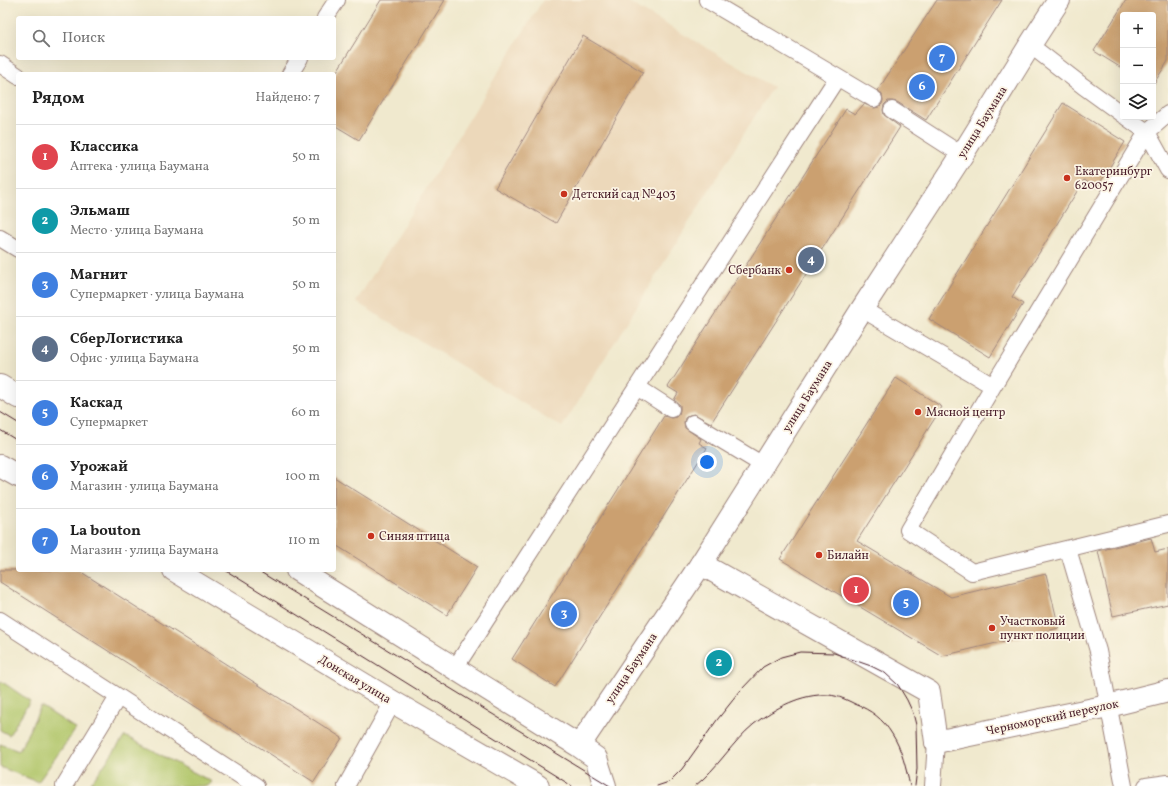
<!DOCTYPE html>
<html lang="ru">
<head>
<meta charset="utf-8">
<style>
	:root { --surface:#fff; --page:#f6f6f6; --text:#222; --muted:#767676; --line:#e0e0e0; --accent:#c8321e }
	body { margin:0; font-family:Vollkorn,serif; background:var(--page); color:var(--text) }
	.controls { position:absolute; right:12px; top:12px; display:grid; overflow:hidden; border-radius:4px; box-shadow:0 4px 16px #0002 }
	.controls button { width:36px; height:36px; display:grid; place-items:center; padding:0; border:0; border-bottom:1px solid var(--line); background:var(--surface); color:var(--text); font:20px sans-serif }
	.you { position:absolute; left:707px; top:462px; width:14px; height:14px; margin:-10px; border:3px solid #fff; border-radius:50%; background:#1a73e8; box-shadow:0 0 0 6px #1a73e833 }
	.badge { display:grid; place-items:center; width:26px; height:26px; border-radius:50%; background:var(--accent); color:#fff; font-size:13px; font-weight:700 }
	.pin { position:absolute; translate:-50% -50%; border:2px solid #fff; box-shadow:0 1px 4px #0006 }
	.list { margin:0; padding:0; list-style:none }
	h2 { display:flex; justify-content:space-between; align-items:center; height:52px; margin:0; padding:0 16px; font-size:17px }
	h2 small { font-size:13px; font-weight:400; color:var(--muted) }
	.list li { display:grid; grid-template-columns:26px 1fr auto; gap:12px; align-items:center; box-sizing:border-box; height:64px; padding:0 16px; border-top:1px solid var(--line) }
	.list b { display:block; font-size:15px; white-space:nowrap }
	.list p { margin:0; font-size:13px; white-space:nowrap; color:var(--muted) }
	.list em { font-size:13px; font-style:normal; color:var(--muted) }
	.icon { flex:none; width:22px; height:22px; fill:none; stroke:currentColor; stroke-width:2; stroke-linecap:round; stroke-linejoin:round }
	.map { position:relative; flex:none; width:1168px; height:786px; overflow:hidden }
	.search { position:absolute; background:var(--surface); box-shadow:0 4px 16px #0002; left:16px; top:16px; width:320px; height:44px; display:flex; align-items:center; gap:10px; box-sizing:border-box; padding:0 14px; border-radius:4px; color:var(--muted); font-size:15px }
	.panel { position:absolute; background:var(--surface); box-shadow:0 4px 16px #0002; left:16px; top:72px; width:320px; height:500px; border-radius:4px }
	.map>svg:first-child { display:block }
	.built { fill:#ecd8ba }
	.green { fill:#b1c66a; stroke:#7e724a }
	.building { fill:#cba070 }
	.lines { fill:none; stroke-linecap:round; stroke-linejoin:round }
	.service-casing { stroke:#9d847c; stroke-width:18 }
	.pedestrian-casing { stroke:#9d847c; stroke-width:24 }
	.minor-casing { stroke:#9d847c; stroke-width:24 }
	.service { stroke:#fff; stroke-width:16 }
	.pedestrian { stroke:#fff; stroke-width:22 }
	.minor { stroke:#fff; stroke-width:22 }
	.tram { stroke:#4a1f2b; stroke-width:1 }
	.poi-dot { fill:#c8321e; stroke:#fcf5e5; stroke-width:1.5 }
	.labels { text-anchor:middle; stroke-width:3.5; stroke-linejoin:round; paint-order:stroke }
	.street-label { font-size:12px; fill:#4a1f2b; stroke:#fcf5e5 }
	.poi-label { font-size:12px; fill:#4a1f2b; stroke:#fcf5e5; text-anchor:start }
</style>
</head>
<body>
<div class="map">
<svg width="1168" height="786" viewBox="0 0 1168 786">
	<rect width="100%" height="100%" fill="#fcf5e5"/>
	<filter id="ink" filterUnits="userSpaceOnUse"><feTurbulence type="fractalNoise" baseFrequency=".025" numOctaves="2"/><feDisplacementMap in="SourceGraphic" scale="8" xChannelSelector="R" yChannelSelector="G"/><feConvolveMatrix kernelMatrix="1 2 1 2 8 2 1 2 1" color-interpolation-filters="sRGB"/></filter>
	<filter id="wash" filterUnits="userSpaceOnUse"><feTurbulence type="fractalNoise" baseFrequency=".012" numOctaves="4" result="noise"/><feDisplacementMap in="SourceGraphic" scale="16" xChannelSelector="R" yChannelSelector="G"/><feGaussianBlur stdDeviation="0.9" result="paint"/><feColorMatrix in="noise" values="0 0 0 0 0 0 0 0 0 0 0 0 0 0 0 0 0 1.4 0 .05"/><feComposite in="paint" operator="in"/></filter>
	<g filter="url(#wash)">
		<rect width="100%" height="100%" fill="#f0e9ce"/>
		<path class="built" d="M543 0H625L773 87 562 427 356 302Z"/>
		<path class="green" d="M1 681 30 701 9 735 0 730V683Z
			M41 706 76 729 38 782 0 767V744L19 751Z
			M125 736 212 782 208 786H89Z"/>
		<g id="blocks">
			<path class="building" d="M381 0H445L359 140 334 125V76Z
				M937 0H1002L926 120 897 102 892 101H888L884 105 883 110 884 115 900 127 711 423 694 414 689 415 685 418 684 422 685 428 701 439 699 443 707 448 555 687 512 659 664 416 671 418 676 417 679 414 680 410V405L674 400 678 393 668 387 846 109 855 114 864 104 874 108 879 107 882 104 883 100 882 95 878 90Z
				M1126 0H1168V61L1153 85V15H1123V69L1094 51Z
				M583 36 643 72 556 223 495 188Z
				M1063 103 1125 142 1097 188 1084 180 1012 297 1023 304 990 357 929 319Z
				M896 378 942 407 857 541 951 597 1046 574 1059 628 942 656 780 559Z
				M334 477 477 567 447 615 334 544Z
				M1151 538 1155 552 1168 549V604L1113 616 1098 551Z
				M0 570H78L342 738 314 782 0 582Z"/>
		</g>
	</g>
	<g filter="url(#ink)">
		<use href="#blocks" fill-opacity="0" stroke="#9d847c" stroke-width="1"/>
		<g class="lines">
			<defs>
				<path id="service" d="M707 0 874 99
					M325 18 337 0
					M1030 45 1083 86 1123 115
					M0 64 18 76
					M290 74 300 58
					M892 110 962 155
					M1168 114 1147 132 993 386 908 530 972 572 1168 524
					M1126 117 1147 132 1168 170
					M0 238 18 249
					M862 309 993 386
					M637 387 671 409
					M693 423 763 465
					M1068 549 1098 651 1124 786
					M0 620 256 786
					M455 668 837 78
					M64 786 118 697
					M346 786 393 702
					M933 786 936 742
					M1146 786 1168 783"/>
				<path id="pedestrian" d="M701 564 929 692 936 742"/>
				<path id="minor" d="M0 386 18 397
					M0 466 18 476
					M174 570 393 702 538 786
					M297 570 579 746 596 758 605 786
					M936 742 1108 706 1168 691
					M579 746 701 564 862 309 962 155 1030 45 1059 0"/>
			</defs>
			<use href="#service" class="service-casing"/>
			<use href="#pedestrian" class="pedestrian-casing"/>
			<use href="#minor" class="minor-casing"/>
			<use href="#service" class="service"/>
			<use href="#pedestrian" class="pedestrian"/>
			<use href="#minor" class="minor"/>
			<path class="tram" d="M0 412 18 423
				M0 430 18 441
				M225 570 572 786
				M257 570 610 786
				M657 786 669 782 682 769 717 720 741 690 763 667 781 657 800 652 834 653 871 666 885 673 898 685 907 700 913 713 916 725 917 769 915 786
				M695 786C718 768 732 742 754 724 775 708 802 693 829 695 839 696 847 700 855 704 871 710 883 719 892 734 902 749 906 769 910 786"/>
		</g>
	</g>
	<g class="poi-dot">
		<circle cx="1067" cy="178" r="4"/>
		<circle cx="564" cy="194" r="4"/>
		<circle cx="789" cy="270" r="4"/>
		<circle cx="918" cy="412" r="4"/>
		<circle cx="371" cy="536" r="4"/>
		<circle cx="819" cy="555" r="4"/>
		<circle cx="992" cy="628" r="4"/>
	</g>
	<g class="labels">
		<g class="street-label">
			<text transform="translate(982 122) rotate(-58)" y="4">улица Баумана</text>
			<text transform="translate(807 396) rotate(-58)" y="4">улица Баумана</text>
			<text transform="translate(631 668) rotate(-56)" y="4">улица Баумана</text>
			<text transform="translate(355 679) rotate(31)" y="4">Донская улица</text>
			<text transform="translate(1052 717) rotate(-12)" y="4">Черноморский переулок</text>
		</g>
		<g class="poi-label">
			<text x="1075" y="175">Екатеринбург<tspan x="1075" dy="14">620057</tspan></text>
			<text x="572" y="198">Детский сад №403</text>
			<text x="781" y="274" text-anchor="end">Сбербанк</text>
			<text x="926" y="416">Мясной центр</text>
			<text x="379" y="540">Синяя птица</text>
			<text x="827" y="559">Билайн</text>
			<text x="1000" y="625">Участковый<tspan x="1000" dy="14">пункт полиции</tspan></text>
		</g>
	</g>
</svg>
<div class="controls">
<button>+</button>
<button>−</button>
<button><svg class="icon" aria-label="layers" viewBox="0 0 24 24"><path d="M12 4l9 5-9 5-9-5zM3 14l9 5 9-5"/></svg></button>
</div>
<div class="you"></div>
<div class="pin badge" style="left:856px;top:590px;background:#e0444e">1</div>
<div class="pin badge" style="left:719px;top:663px;background:#0f9aa8">2</div>
<div class="pin badge" style="left:564px;top:614px;background:#3f7fe0">3</div>
<div class="pin badge" style="left:811px;top:260px;background:#5c6f8a">4</div>
<div class="pin badge" style="left:906px;top:603px;background:#3f7fe0">5</div>
<div class="pin badge" style="left:922px;top:87px;background:#3f7fe0">6</div>
<div class="pin badge" style="left:942px;top:58px;background:#3f7fe0">7</div>
<div class="search"><svg class="icon" aria-label="search" viewBox="0 0 24 24"><circle cx="10" cy="10" r="6"/><path d="M15 15l6 6"/></svg>Поиск</div>
<section class="panel">
<h2>Рядом<small>Найдено: 7</small></h2>
<ul class="list">
<li><span class="badge" style="background:#e0444e">1</span><div><b>Классика</b><p>Аптека · улица Баумана</p></div><em>50 m</em></li>
<li><span class="badge" style="background:#0f9aa8">2</span><div><b>Эльмаш</b><p>Место · улица Баумана</p></div><em>50 m</em></li>
<li><span class="badge" style="background:#3f7fe0">3</span><div><b>Магнит</b><p>Супермаркет · улица Баумана</p></div><em>50 m</em></li>
<li><span class="badge" style="background:#5c6f8a">4</span><div><b>СберЛогистика</b><p>Офис · улица Баумана</p></div><em>50 m</em></li>
<li><span class="badge" style="background:#3f7fe0">5</span><div><b>Каскад</b><p>Супермаркет</p></div><em>60 m</em></li>
<li><span class="badge" style="background:#3f7fe0">6</span><div><b>Урожай</b><p>Магазин · улица Баумана</p></div><em>100 m</em></li>
<li><span class="badge" style="background:#3f7fe0">7</span><div><b>La bouton</b><p>Магазин · улица Баумана</p></div><em>110 m</em></li>
</ul>
</section>
</div>
</body>
</html>
